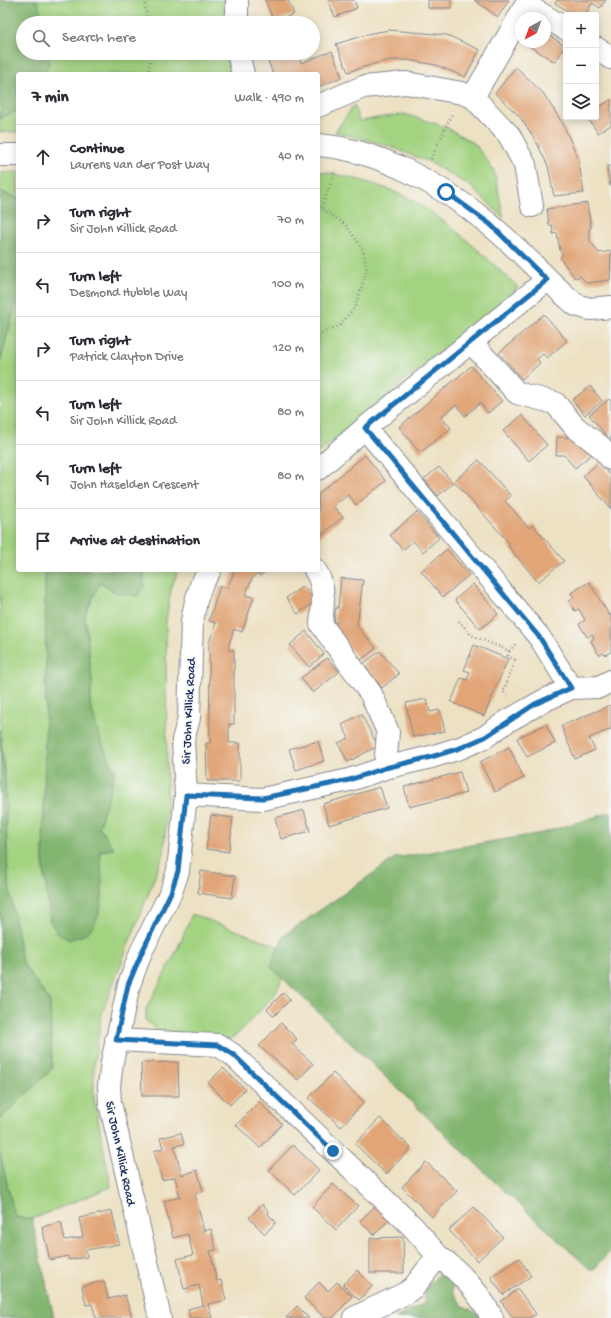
<!DOCTYPE html>
<html lang="en">
<head>
<meta charset="utf-8">
<style>
	:root { --surface:#fff; --page:#f7f7f7; --text:#2b2b33; --muted:#7c7c81; --line:#e1e1e2 }
	body { margin:0; font-family:"Gochi Hand",sans-serif; background:var(--page); color:var(--text) }
	.controls { position:absolute; right:12px; top:12px; display:grid; overflow:hidden; border-radius:4px; box-shadow:0 2px 10px #0003 }
	.controls button { width:36px; height:36px; display:grid; place-items:center; padding:0; border:0; border-bottom:1px solid var(--line); background:var(--surface); color:var(--text); font:20px sans-serif }
	.compass { position:absolute; left:515px; top:12px; width:36px; height:36px; border-radius:50%; background:var(--surface); box-shadow:0 2px 10px #0003; rotate:221deg }
	.stop { position:absolute; width:12px; height:12px; margin:-9px; border:3px solid #1f6fb2; border-radius:50%; background:#fff }
	.stop.end { background:#1f6fb2; border-color:#fff; box-shadow:0 1px 4px #0008 }
	.list { margin:0; padding:0; list-style:none }
	h2 { display:flex; justify-content:space-between; align-items:center; height:52px; margin:0; padding:0 16px; font-size:17px }
	h2 small { font-size:13px; font-weight:400; color:var(--muted) }
	.list li { display:grid; grid-template-columns:26px 1fr auto; gap:12px; align-items:center; box-sizing:border-box; height:64px; padding:0 16px; border-top:1px solid var(--line) }
	.list b { display:block; font-size:15px; white-space:nowrap }
	.list p { margin:0; font-size:13px; white-space:nowrap; color:var(--muted) }
	.list em { font-size:13px; font-style:normal; color:var(--muted) }
	.icon { flex:none; width:22px; height:22px; fill:none; stroke:currentColor; stroke-width:2; stroke-linecap:round; stroke-linejoin:round }
	.map { position:relative; flex:none; width:611px; height:1318px; overflow:hidden }
	.search { position:absolute; background:var(--surface); box-shadow:0 2px 10px #0003; left:16px; top:16px; width:304px; height:44px; display:flex; align-items:center; gap:10px; box-sizing:border-box; padding:0 14px; border-radius:22px; color:var(--muted); font-size:15px }
	.panel { position:absolute; background:var(--surface); box-shadow:0 2px 10px #0003; left:16px; top:72px; width:304px; height:500px; border-radius:4px }
	.map>svg:first-child { display:block }
	.green { fill:#a3d381; stroke:#5f8170 }
	.forest { fill:#82b56f; stroke:#4e7266 }
	.building { fill:#e1a577 }
	.lines { fill:none; stroke-linecap:round; stroke-linejoin:round }
	.street-casing { stroke:#848890; stroke-width:24 }
	.path { stroke:#848890; stroke-width:2.5; stroke-dasharray:1 3; stroke-linecap:butt }
	.street { stroke:#fff; stroke-width:22 }
	.route { stroke:#1f6fb2; stroke-width:5 }
	.labels { text-anchor:middle; stroke-width:3; stroke-linejoin:round; paint-order:stroke }
	.street-label { font-size:13px; fill:#1b2f5e; stroke:#f6f6f2 }
</style>
</head>
<body>
<div class="map">
<svg width="611" height="1318" viewBox="0 0 611 1318">
	<rect width="100%" height="100%" fill="#f6f6f2"/>
	<filter id="ink" filterUnits="userSpaceOnUse"><feTurbulence type="fractalNoise" baseFrequency=".025" numOctaves="2"/><feDisplacementMap in="SourceGraphic" scale="8" xChannelSelector="R" yChannelSelector="G"/><feConvolveMatrix kernelMatrix="1 2 1 2 8 2 1 2 1" color-interpolation-filters="sRGB"/></filter>
	<filter id="wash" filterUnits="userSpaceOnUse"><feTurbulence type="fractalNoise" baseFrequency=".012" numOctaves="4" result="noise"/><feDisplacementMap in="SourceGraphic" scale="16" xChannelSelector="R" yChannelSelector="G"/><feGaussianBlur stdDeviation="0.9" result="paint"/><feColorMatrix in="noise" values="0 0 0 0 0 0 0 0 0 0 0 0 0 0 0 0 0 1.4 0 .05"/><feComposite in="paint" operator="in"/></filter>
	<g filter="url(#wash)">
		<rect width="100%" height="100%" fill="#ede1c3"/>
		<path class="green" d="M0 0H228L232 10 225 19V23H23V53H230L237 74H18V132H0Z
			M354 105 359 121 404 114 446 127 475 144 494 171 504 218 470 186 429 162 383 144 335 132Z
			M318 171C347 176 380 184 406 197 448 219 483 255 518 287L318 453Z
			M18 172V199L0 191V173Z
			M18 294V570H45L46 691 43 861 50 921 102 900 100 851 114 849 99 827 115 771 100 739 90 704 92 681 85 616 100 582 117 593 144 587V570H178L171 589 166 621 167 795 164 853 102 1013 94 1063V1099L111 1187 32 1219 15 1217 0 1154V1119L52 1069 50 1002 22 962 8 879 5 782 0 730V363Z
			M192 914 278 946 271 967 282 978 276 993 239 1033 228 1040 168 1033 157 1030 146 1021V1009L176 952Z"/>
		<path class="forest" d="M0 0H37L44 23H23V53H48L49 64 44 74H18V110L0 119Z
			M0 191 18 199V294L0 363Z
			M45 570H144V587L137 596 117 593 100 582 85 616 92 681 90 704 100 739 115 771 99 827 114 849 100 851C101 877 109 918 84 935 80 937 73 938 69 940L57 933 50 921 43 861 46 691Z
			M0 730 5 782 8 879 22 962 50 1002 52 1069 0 1119Z
			M611 812V1251L592 1271 499 1186 271 967 283 936 395 858 542 833Z
			M0 1154 15 1217 32 1219 54 1318H0Z
			M439 1274 454 1279 452 1291 462 1305 480 1315 481 1318H396L425 1303V1288Z"/>
		<g id="blocks">
			<path class="building" d="M265 0H288L294 14 274 22Z
				M328 0H354L357 8 335 17Z
				M428 0H451V8H428Z
				M474 0H509L498 17Z
				M557 0H606L600 8 592 3 585 15H574L555 3Z
				M389 30 447 35 480 50 465 77 436 65 407 60H392L377 63 348 72 336 44 372 33Z
				M545 32 565 46 555 62 529 46 532 42H545Z
				M332 51 342 77 318 87V74H273L265 53H298L301 63Z
				M516 67 543 93 563 124 578 158 584 193 554 196 548 166 535 139 519 116 495 93Z
				M611 99V125L598 133 587 117H596V110Z
				M607 166H611V186H610Z
				M587 203 591 228 589 229 590 241 599 253 611 251 610 280 587 283 580 276 575 278 560 258 563 255 560 251 557 233 553 234 552 225 549 226 547 209Z
				M544 314 567 341 547 358 543 354 537 359 540 363 522 379 499 353Z
				M471 366 502 401 488 413 480 403 465 416 456 405 441 417 451 428 420 453 399 427Z
				M590 386 602 401 585 415 572 400Z
				M609 399 611 401V441L589 415Z
				M522 415 547 445 529 461 503 431Z
				M557 437 575 438 584 444 592 454 575 468 564 455H556Z
				M365 455 386 481 356 505 348 495 333 506 343 517 318 538V494Z
				M479 460 511 496 505 501 529 528 533 525 564 561 538 582 508 546 510 544 454 481Z
				M599 462 611 476V509L583 476Z
				M439 467 453 483 438 496 424 479Z
				M417 512 439 538 423 552 413 541 403 550 390 535Z
				M447 549 469 575 443 597 421 571Z
				M235 570H267L260 576 257 573 252 579 245 595 254 597 242 632 234 629 229 644V650H234V724H229V743H240V781H207L206 743H210L209 643 216 623 209 621 220 586 227 588Z
				M341 578 363 580 357 626 376 648 360 661 336 633 337 622H334L336 608H338Z
				M589 582 609 615 611 614V652L605 655 603 653 599 655 591 641 594 638 592 634 587 637 579 624 585 620 579 609 575 611 569 601 574 598 571 593Z
				M473 584 498 614 480 629 455 600Z
				M303 586 315 601 298 614 286 598Z
				M306 631 324 654 309 667 290 645Z
				M474 645 508 659 484 716 451 702 461 678 467 680 470 672 464 670Z
				M380 651 399 674 382 688 363 664Z
				M327 658 339 672 313 693 301 678Z
				M427 699 430 712 440 710 445 731 413 737 406 703Z
				M611 705V729L589 738 595 750 575 759 561 726Z
				M361 714 378 746 348 762 338 743 349 738 342 725Z
				M546 724 555 743 527 757 517 738Z
				M318 741 324 761 296 770 289 749Z
				M509 747 524 778 495 792 480 762Z
				M460 772 466 793 409 807 404 787Z
				M380 787 387 808 329 825 323 804Z
				M304 810 310 831 281 839 275 818Z
				M211 815 233 818 229 852 206 849Z
				M201 871 235 876 232 898 198 893Z
				M283 993 290 1000 274 1016 267 1009Z
				M281 1023 297 1039 292 1044 313 1064 298 1080 259 1046Z
				M178 1062 179 1096H142L141 1063Z
				M223 1068 245 1089 230 1105 208 1083Z
				M333 1073 364 1102 341 1127 309 1098Z
				M259 1102 282 1124 260 1148 236 1125Z
				M380 1118 411 1148 386 1174 355 1144Z
				M181 1133 184 1144 174 1146 182 1175 197 1170 203 1191 195 1194 204 1231 211 1229 216 1250 210 1251 217 1281 221 1280 226 1300 208 1304 212 1318H190L188 1309 203 1305 199 1285 184 1289 177 1259 193 1255 188 1234 173 1238 164 1201 180 1197 175 1177 162 1180 154 1151 163 1148 160 1138Z
				M293 1145 319 1170 295 1195 269 1170Z
				M426 1162 457 1191 432 1217 402 1187Z
				M333 1184 358 1206 336 1230 312 1207Z
				M262 1204 269 1212 268 1214 276 1222 265 1234 249 1218Z
				M375 1206 389 1220 374 1235 360 1221Z
				M474 1207 503 1237 477 1261 449 1230Z
				M112 1211 119 1244 86 1250 87 1257 69 1260 68 1256 50 1260 42 1227 61 1222 65 1240 83 1237 79 1218Z
				M403 1237 404 1273H370V1238Z
				M519 1258 531 1276 503 1295 491 1277Z
				M357 1270 372 1286 359 1300 343 1285Z
				M104 1281 108 1299 125 1295 132 1318H96L92 1304 86 1305 82 1286Z
				M319 1282 328 1291 337 1282 352 1296 333 1318H325L304 1298Z
				M518 1289 536 1314 529 1318H513L501 1301Z
				M297 1306 309 1318H286Z"/>
		</g>
	</g>
	<g filter="url(#ink)">
		<use href="#blocks" fill-opacity="0" stroke="#848890" stroke-width="1"/>
		<g class="lines">
			<defs>
				<path id="street" d="M526 5 566 29
					M237 23V0
					M596 48 611 58
					M238 53 243 74
					M473 97 529 0
					M318 106 363 87 406 83 462 93 473 97 509 135 525 165 532 206
					M318 145C380 150 442 185 489 224 520 249 545 279 576 305L590 309 611 307
					M0 155H18
					M471 342 517 393 555 403 575 427 601 447 611 459
					M365 428 540 638 571 688
					M318 469 365 428 547 280
					M315 570C326 586 323 605 321 624L371 694 388 732 385 768
					M186 795 263 799 349 780 385 768 431 757 460 748 485 737 506 722 543 701 571 688 599 687 611 681
					M116 1040 218 1045 233 1055 413 1227 438 1256
					M160 1318 110 1103 109 1086 112 1062 129 985 141 952 171 892 178 871 186 795 183 740 189 718 192 621 196 601 201 585 210 570
					M354 1318 406 1293 414 1287 438 1256C460 1272 480 1293 492 1318"/>
			</defs>
			<use href="#street" class="street-casing"/>
			<path class="path" d="M145 0 147 23
				M149 74 150 53
				M431 159 452 114
				M318 335 340 325 355 307 367 270 363 250 346 225 321 208 336 170
				M459 621 471 635 509 651 516 644
				M508 695 503 692 515 660 508 656 509 651"/>
			<use href="#street" class="street"/>
		</g>
	</g>
	<g class="lines" filter="url(#ink)">
		<path class="route" d="M333 1151 234 1055 218 1045 116 1040 128 985 142 952 171 892 178 871 186 795 263 798 349 780 385 768 431 757 460 748 485 737 535 704 571 688 540 638 365 428 547 280 490 224 446 192"/>
	</g>
	<g class="labels">
		<g class="street-label">
			<text transform="translate(187 711) rotate(-87)" y="5">Sir John Killick Road</text>
			<text transform="translate(122 1153) rotate(78)" y="5">Sir John Killick Road</text>
		</g>
	</g>
</svg>
<div class="controls">
<button>+</button>
<button>−</button>
<button><svg class="icon" aria-label="layers" viewBox="0 0 24 24"><path d="M12 4l9 5-9 5-9-5zM3 14l9 5 9-5"/></svg></button>
</div>
<svg class="compass" viewBox="-18 -18 36 36"><path d="M0-13l5 13h-10z" fill="#e53935"/><path d="M0 13l5-13h-10z" fill="#7c7c81"/></svg>
<div class="stop" style="left:446px;top:192px"></div>
<div class="stop end" style="left:333px;top:1151px"></div>
<div class="search"><svg class="icon" aria-label="search" viewBox="0 0 24 24"><circle cx="10" cy="10" r="6"/><path d="M15 15l6 6"/></svg>Search here</div>
<section class="panel">
<h2>7 min<small>Walk · 490 m</small></h2>
<ul class="list">
<li><svg class="icon" aria-label="ahead" viewBox="0 0 24 24"><path d="M12 20V5M6 11l6-6 6 6"/></svg><div><b>Continue</b><p>Laurens van der Post Way</p></div><em>40 m</em></li>
<li><svg class="icon" aria-label="right" viewBox="0 0 24 24"><path d="M7 20v-9h11M14 6l5 5-5 5"/></svg><div><b>Turn right</b><p>Sir John Killick Road</p></div><em>70 m</em></li>
<li><svg class="icon" aria-label="left" viewBox="0 0 24 24"><path d="M17 20v-9H6M10 6l-5 5 5 5"/></svg><div><b>Turn left</b><p>Desmond Hubble Way</p></div><em>100 m</em></li>
<li><svg class="icon" aria-label="right" viewBox="0 0 24 24"><path d="M7 20v-9h11M14 6l5 5-5 5"/></svg><div><b>Turn right</b><p>Patrick Clayton Drive</p></div><em>120 m</em></li>
<li><svg class="icon" aria-label="left" viewBox="0 0 24 24"><path d="M17 20v-9H6M10 6l-5 5 5 5"/></svg><div><b>Turn left</b><p>Sir John Killick Road</p></div><em>80 m</em></li>
<li><svg class="icon" aria-label="left" viewBox="0 0 24 24"><path d="M17 20v-9H6M10 6l-5 5 5 5"/></svg><div><b>Turn left</b><p>John Haselden Crescent</p></div><em>80 m</em></li>
<li><svg class="icon" aria-label="arrive" viewBox="0 0 24 24"><path d="M6 21V4h12l-3 4 3 4H6"/></svg><div><b>Arrive at destination</b></div></li>
</ul>
</section>
</div>
</body>
</html>
